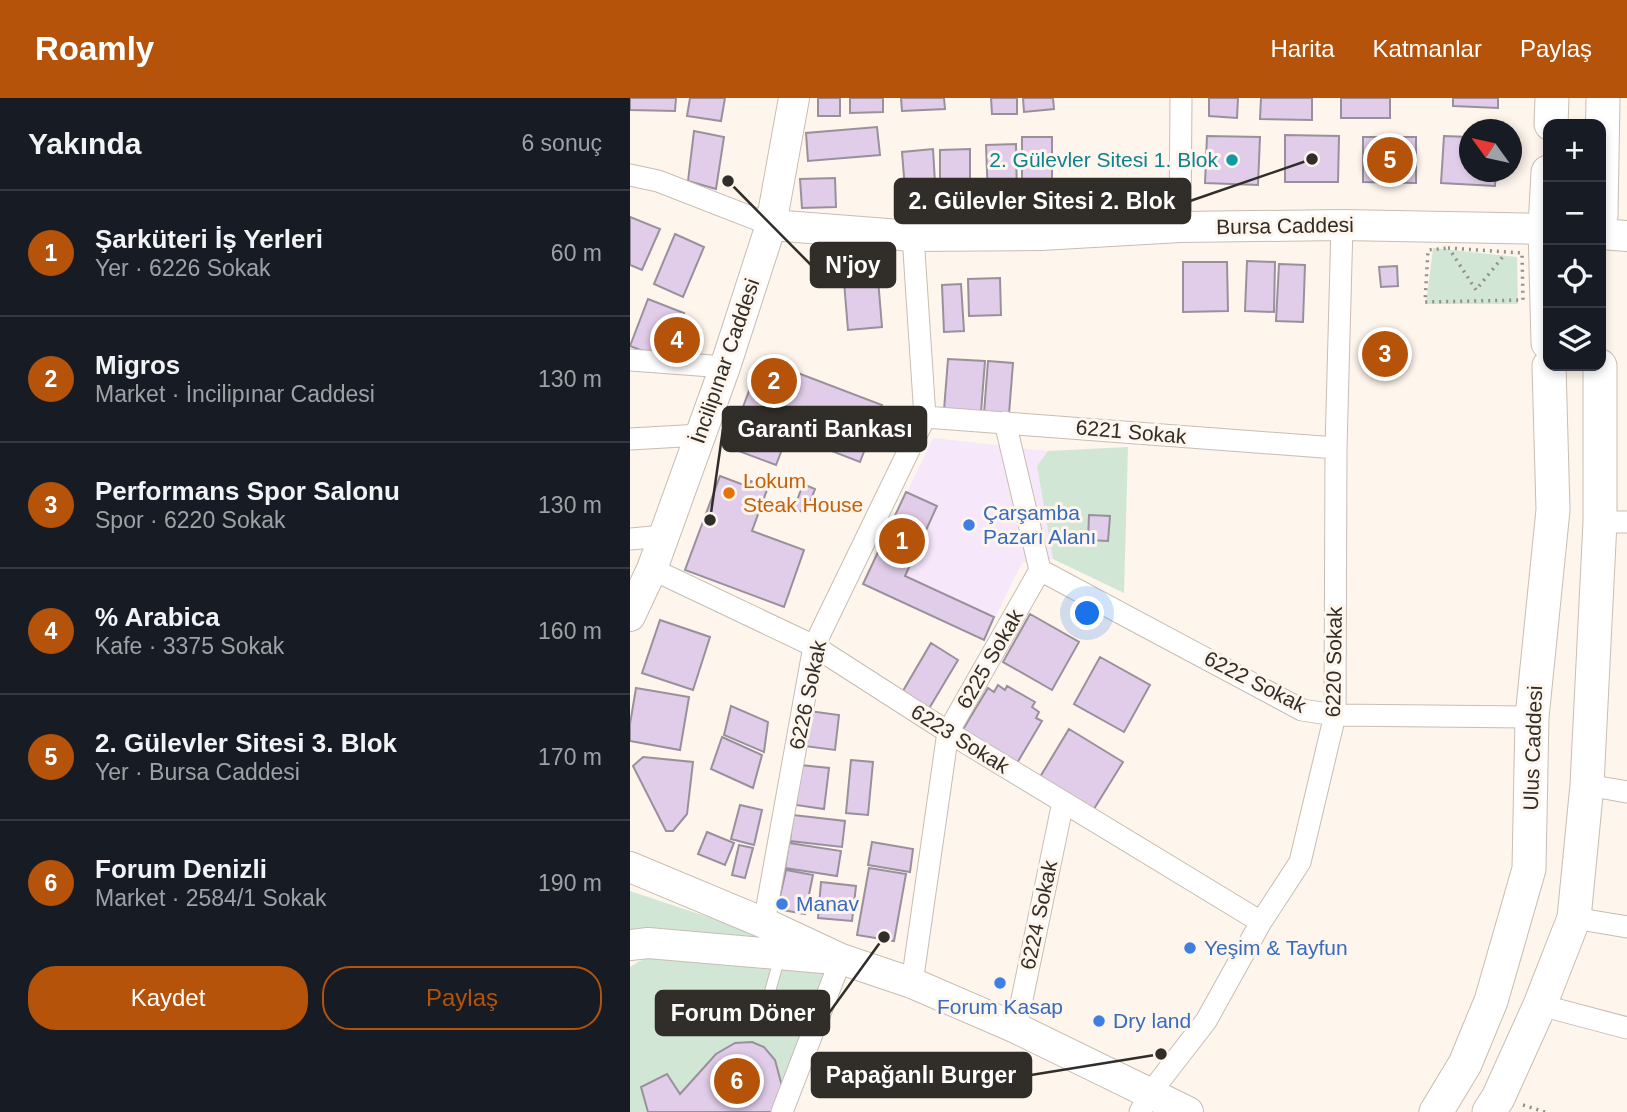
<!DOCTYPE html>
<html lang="tr">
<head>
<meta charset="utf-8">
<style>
	:root { --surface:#171b24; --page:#242831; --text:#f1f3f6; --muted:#9ea1a6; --line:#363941; --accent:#b45309 }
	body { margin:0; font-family:Arial,sans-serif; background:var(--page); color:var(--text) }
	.controls { position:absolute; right:21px; top:21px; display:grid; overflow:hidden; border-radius:14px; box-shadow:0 4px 10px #0003 }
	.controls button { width:63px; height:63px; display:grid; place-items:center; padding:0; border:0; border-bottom:2px solid var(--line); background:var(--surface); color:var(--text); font:35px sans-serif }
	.compass { position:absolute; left:829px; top:21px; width:63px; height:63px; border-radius:50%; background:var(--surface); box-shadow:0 4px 10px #0003; rotate:303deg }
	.you { position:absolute; left:458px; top:516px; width:24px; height:24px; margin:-18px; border:5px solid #fff; border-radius:50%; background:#1a73e8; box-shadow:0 0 0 10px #1a73e833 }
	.badge { display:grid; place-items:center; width:46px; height:46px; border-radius:50%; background:var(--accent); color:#fff; font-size:23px; font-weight:700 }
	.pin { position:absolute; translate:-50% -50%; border:4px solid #fff; box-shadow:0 2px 7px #0006 }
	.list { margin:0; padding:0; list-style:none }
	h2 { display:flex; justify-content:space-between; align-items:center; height:91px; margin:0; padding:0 28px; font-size:30px }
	h2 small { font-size:23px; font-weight:400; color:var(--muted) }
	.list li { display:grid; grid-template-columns:46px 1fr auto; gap:21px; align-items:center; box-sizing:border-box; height:126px; padding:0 28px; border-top:2px solid var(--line) }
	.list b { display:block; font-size:26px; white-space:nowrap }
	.list p { margin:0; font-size:23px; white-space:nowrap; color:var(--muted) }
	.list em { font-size:23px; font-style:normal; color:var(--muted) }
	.actions { display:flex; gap:14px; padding:21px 28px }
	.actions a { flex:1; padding:16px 0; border:2px solid var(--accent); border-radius:28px; text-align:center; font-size:24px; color:var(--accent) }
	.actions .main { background:var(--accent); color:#fff }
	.icon { flex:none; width:38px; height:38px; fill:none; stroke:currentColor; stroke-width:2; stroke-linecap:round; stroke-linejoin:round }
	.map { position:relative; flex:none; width:997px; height:1014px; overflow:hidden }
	header { display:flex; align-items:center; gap:42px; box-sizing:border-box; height:98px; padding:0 35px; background:var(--accent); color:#fff }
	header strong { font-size:33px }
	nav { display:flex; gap:38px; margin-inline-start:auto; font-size:24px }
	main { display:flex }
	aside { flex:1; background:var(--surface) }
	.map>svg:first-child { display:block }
	.commercial { fill:#f6e7fa }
	.green { fill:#d2e6d6 }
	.building { fill:#e1cde9; stroke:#98919c; stroke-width:2 }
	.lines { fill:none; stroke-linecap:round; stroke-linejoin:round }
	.lane-casing { stroke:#c7bdb2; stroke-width:12 }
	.street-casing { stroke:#c7bdb2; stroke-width:23 }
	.secondary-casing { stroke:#c7bdb2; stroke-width:32 }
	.primary-casing { stroke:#c7bdb2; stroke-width:35 }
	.path { stroke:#958f89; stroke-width:3.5; stroke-dasharray:2 5; stroke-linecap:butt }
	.lane { stroke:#fff; stroke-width:10 }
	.street { stroke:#fff; stroke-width:21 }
	.secondary { stroke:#fff; stroke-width:30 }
	.primary { stroke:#fff; stroke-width:33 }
	.culture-dot { fill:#0f9aa8; stroke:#fef5ed; stroke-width:2.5 }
	.food-dot { fill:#e8710a; stroke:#fef5ed; stroke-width:2.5 }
	.shop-dot { fill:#3f7fe0; stroke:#fef5ed; stroke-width:2.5 }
	.labels { text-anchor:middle; stroke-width:6; stroke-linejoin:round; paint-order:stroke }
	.culture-label { font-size:21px; fill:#0d838f; stroke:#fef5ed; text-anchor:end }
	.street-label { font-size:21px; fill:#312d29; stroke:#fef5ed }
	.food-label { font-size:21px; fill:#c56008; stroke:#fef5ed; text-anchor:start }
	.shop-label { font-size:21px; fill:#366cbe; stroke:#fef5ed; text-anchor:start }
	.leader { fill:none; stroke:#312d29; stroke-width:2.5 }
	.callout-dot { fill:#312d29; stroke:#fef5ed; stroke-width:2.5 }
	.callout { fill:#312d29; stroke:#312d29; stroke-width:2.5 }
	.callout-label { font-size:23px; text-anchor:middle; font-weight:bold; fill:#fff }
</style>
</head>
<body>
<header>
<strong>Roamly</strong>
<nav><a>Harita</a><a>Katmanlar</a><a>Paylaş</a></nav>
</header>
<main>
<aside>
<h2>Yakında<small>6 sonuç</small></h2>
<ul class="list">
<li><span class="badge">1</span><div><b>Şarküteri İş Yerleri</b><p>Yer · 6226 Sokak</p></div><em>60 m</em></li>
<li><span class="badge">2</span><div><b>Migros</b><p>Market · İncilipınar Caddesi</p></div><em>130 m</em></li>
<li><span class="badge">3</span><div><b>Performans Spor Salonu</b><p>Spor · 6220 Sokak</p></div><em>130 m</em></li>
<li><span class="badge">4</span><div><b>% Arabica</b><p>Kafe · 3375 Sokak</p></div><em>160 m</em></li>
<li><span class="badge">5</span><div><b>2. Gülevler Sitesi 3. Blok</b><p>Yer · Bursa Caddesi</p></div><em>170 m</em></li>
<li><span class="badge">6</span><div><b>Forum Denizli</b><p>Market · 2584/1 Sokak</p></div><em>190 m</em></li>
</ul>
<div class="actions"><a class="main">Kaydet</a><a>Paylaş</a></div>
</aside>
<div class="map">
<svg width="997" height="1014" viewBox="0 0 997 1014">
	<rect width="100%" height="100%" fill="#fef5ed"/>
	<path class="commercial" d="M303 340 418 353 407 368 423 461 392 465 354 542 233 486Z"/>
	<path class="green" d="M803 150 887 159 888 206H796Z
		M498 349 494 495 423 461 407 368 418 353Z
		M0 793 180 853 0 835Z
		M20 857 211 861 153 992 145 962 134 949 105 945 86 956 50 996 37 976 11 989 17 1014H0V869Z"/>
	<path class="building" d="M0 0H46L45 13 0 12Z
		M60 0H95L91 23 57 18Z
		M188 0H210V18H188Z
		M220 0H253V14L220 15Z
		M271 0H314L315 11 272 13Z
		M361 0H387V16H362Z
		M393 0H423L424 11 394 14Z
		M579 0H608L607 20 579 18Z
		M631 0H682V22L630 21Z
		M711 0H760V20H711Z
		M823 0H868V10L823 8Z
		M247 29 250 57 178 63 176 35Z
		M64 33 94 39 86 91 58 83Z
		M655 37 709 38 708 84H655Z
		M577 38 630 39 628 87 575 85Z
		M814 38 839 39V74H866L865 88 811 85Z
		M392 39H422V97H392Z
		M733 39H786V85L733 84Z
		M386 46 387 101H358L356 47Z
		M303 51 306 102 276 104 272 54Z
		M340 51V103H310V52Z
		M205 80 206 109 172 110 170 81Z
		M0 119 30 131 12 172 0 167Z
		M45 136 74 149 53 199 24 186Z
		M617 163 645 164 644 214 615 213Z
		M553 164H597L598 213 553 214Z
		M649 166 675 167 673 224 646 223Z
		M767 168 768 188 751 189 749 169Z
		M370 180 371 217 339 218 338 181Z
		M248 181 252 229 218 232 214 184Z
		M331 186 334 233 314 234 312 187Z
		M18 201 54 215 36 262 0 248Z
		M131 261 252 307 230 364 158 336 146 367 98 349Z
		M318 261 355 263 351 314 314 312Z
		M358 263 383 265 379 316 354 315Z
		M90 378 119 389 121 383 138 389 122 433 174 452 154 509 55 472Z
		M173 386 185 391 176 415 164 411Z
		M276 394 307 408 275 478 364 519 354 542 233 486Z
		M459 417 480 418 478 443 458 442Z
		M400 516 449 544 422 592 373 564Z
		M30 522 80 539 63 592 12 575Z
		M301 545 328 562 297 614 270 598Z
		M470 559 520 587 494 634 444 606Z
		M368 587 375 592 377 588 405 604 402 609 409 614 406 620 412 623 387 665 332 633 358 590 364 594Z
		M6 590 59 599 50 652 0 643V626Z
		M101 608 138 624 134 654 94 637Z
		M179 613 209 617 205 652 174 648Z
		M439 631 493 664 464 711 410 679Z
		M92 639 132 657 123 690 81 671Z
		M13 659 63 664 57 716 43 733H36L3 668Z
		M221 662 243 664 238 717 216 715Z
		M170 667 199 670 194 711 166 707Z
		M110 707 132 712 124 747 101 741Z
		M163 717 215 723 212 749 160 743Z
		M77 734 104 745 95 767 68 756Z
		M242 744 283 751 280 774 238 767Z
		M159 745 211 753 207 778 155 770Z
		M109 747 123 750 115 780 102 777Z
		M239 770 276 776 264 843 227 837Z
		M156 772 183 777 175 816 147 811Z
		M191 784 226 788 222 823 188 820Z
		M122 944 134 949 145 962 153 992 144 1014H18L11 989 37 976 50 996 86 956 105 945Z"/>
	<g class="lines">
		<defs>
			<path id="lane" d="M130 929 150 858"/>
			<path id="street" d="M0 77 28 83 141 127
				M550 129 551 0
				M0 262 95 269
				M295 319 706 350
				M0 341 70 337
				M970 424H997
				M0 441 34 438
				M22 471 184 548 318 634 631 824
				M410 472 672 612 705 617 902 619
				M957 687 997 694
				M944 820 997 829
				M134 825 184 548 295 319 283 138
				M282 885 318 634 410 472 375 324
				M910 907 997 930
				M386 930 433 704
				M152 1014 211 861
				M510 1014 521 994 576 923 631 824 670 764 705 617 706 350 712 127"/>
			<path id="secondary" d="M141 127 283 138 411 137 550 129 712 127 918 131
				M971 136 997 138
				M0 518 22 471 95 269 141 127 164 0
				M0 769 134 825 211 861 282 885 386 930 558 1014
				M0 847 18 845 193 860"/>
			<path id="primary" d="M921 26 922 0
				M918 74 915 130 918 245
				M971 118 973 0
				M806 1014 835 966 861 903 899 771 902 619 923 412 919 268
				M859 1014 868 1000 910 907 944 820 957 687 970 424V268"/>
		</defs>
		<use href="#lane" class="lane-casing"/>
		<use href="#street" class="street-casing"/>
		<use href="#secondary" class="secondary-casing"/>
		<use href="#primary" class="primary-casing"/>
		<path class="path" d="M818 150 892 155 893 202 795 204 798 152Z
			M822 155 846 192 875 156
			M893 1007 915 1014"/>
		<use href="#lane" class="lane"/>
		<use href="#street" class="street"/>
		<use href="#secondary" class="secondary"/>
		<use href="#primary" class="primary"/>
	</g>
	<circle class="culture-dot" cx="602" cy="62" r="7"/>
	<circle class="food-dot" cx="99" cy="395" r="7"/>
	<g class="shop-dot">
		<circle cx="339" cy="427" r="7"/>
		<circle cx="152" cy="806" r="7"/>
		<circle cx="560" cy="850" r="7"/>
		<circle cx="370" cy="885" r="7"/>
		<circle cx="469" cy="923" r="7"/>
	</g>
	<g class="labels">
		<g class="culture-label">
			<text x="588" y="69">2. Gülevler Sitesi 1. Blok</text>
		</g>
		<g class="street-label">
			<text transform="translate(655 128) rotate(-1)" y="7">Bursa Caddesi</text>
			<text transform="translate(95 263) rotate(-71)" y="7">İncilipınar Caddesi</text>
			<text transform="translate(501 334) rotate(5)" y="7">6221 Sokak</text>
			<text transform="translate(360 561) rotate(-60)" y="7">6225 Sokak</text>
			<text transform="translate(704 564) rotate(-89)" y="7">6220 Sokak</text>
			<text transform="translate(625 584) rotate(27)" y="7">6222 Sokak</text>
			<text transform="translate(178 597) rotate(-78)" y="7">6226 Sokak</text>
			<text transform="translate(330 641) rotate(32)" y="7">6223 Sokak</text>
			<text transform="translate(903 650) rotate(-88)" y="7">Ulus Caddesi</text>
			<text transform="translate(409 817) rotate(-78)" y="7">6224 Sokak</text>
		</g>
		<g class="food-label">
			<text x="113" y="390">Lokum<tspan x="113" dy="24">Steak House</tspan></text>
		</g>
		<g class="shop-label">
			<text x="353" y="422">Çarşamba<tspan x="353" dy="24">Pazarı Alanı</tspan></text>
			<text x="166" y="813">Manav</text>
			<text x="574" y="857">Yeşim &amp; Tayfun</text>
			<text x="370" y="916" text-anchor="middle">Forum Kasap</text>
			<text x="483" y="930">Dry land</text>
		</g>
	</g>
	<path class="leader" d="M682 61L560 103M98 83L181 167M80 422L93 331M254 839L199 915M531 956L401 977"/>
	<g class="callout-dot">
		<circle cx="682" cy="61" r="7"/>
		<circle cx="98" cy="83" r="7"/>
		<circle cx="80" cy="422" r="7"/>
		<circle cx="254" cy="839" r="7"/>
		<circle cx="531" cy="956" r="7"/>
	</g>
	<g class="callout">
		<rect x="265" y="81" width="295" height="44" rx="7"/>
		<rect x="181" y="145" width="84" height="44" rx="7"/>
		<rect x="93" y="309" width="203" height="44" rx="7"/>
		<rect x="26" y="893" width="173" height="44" rx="7"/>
		<rect x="182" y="955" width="219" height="44" rx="7"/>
	</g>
	<g class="callout-label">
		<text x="412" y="111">2. Gülevler Sitesi 2. Blok</text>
		<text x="223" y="175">N'joy</text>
		<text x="195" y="339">Garanti Bankası</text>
		<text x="113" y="923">Forum Döner</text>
		<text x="291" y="985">Papağanlı Burger</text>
	</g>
</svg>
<div class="controls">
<button>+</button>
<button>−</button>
<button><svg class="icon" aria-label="locate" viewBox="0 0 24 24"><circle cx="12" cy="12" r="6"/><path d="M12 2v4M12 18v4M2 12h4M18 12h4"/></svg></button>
<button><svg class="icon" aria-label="layers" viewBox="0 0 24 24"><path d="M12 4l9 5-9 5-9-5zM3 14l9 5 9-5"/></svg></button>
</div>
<svg class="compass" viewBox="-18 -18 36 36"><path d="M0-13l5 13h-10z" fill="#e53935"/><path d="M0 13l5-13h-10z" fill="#9ea1a6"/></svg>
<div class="you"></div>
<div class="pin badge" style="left:272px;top:443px">1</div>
<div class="pin badge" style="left:144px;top:283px">2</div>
<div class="pin badge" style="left:755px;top:256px">3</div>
<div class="pin badge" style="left:47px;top:242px">4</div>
<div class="pin badge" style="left:760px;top:62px">5</div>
<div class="pin badge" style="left:107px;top:983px">6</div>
</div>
</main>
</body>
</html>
